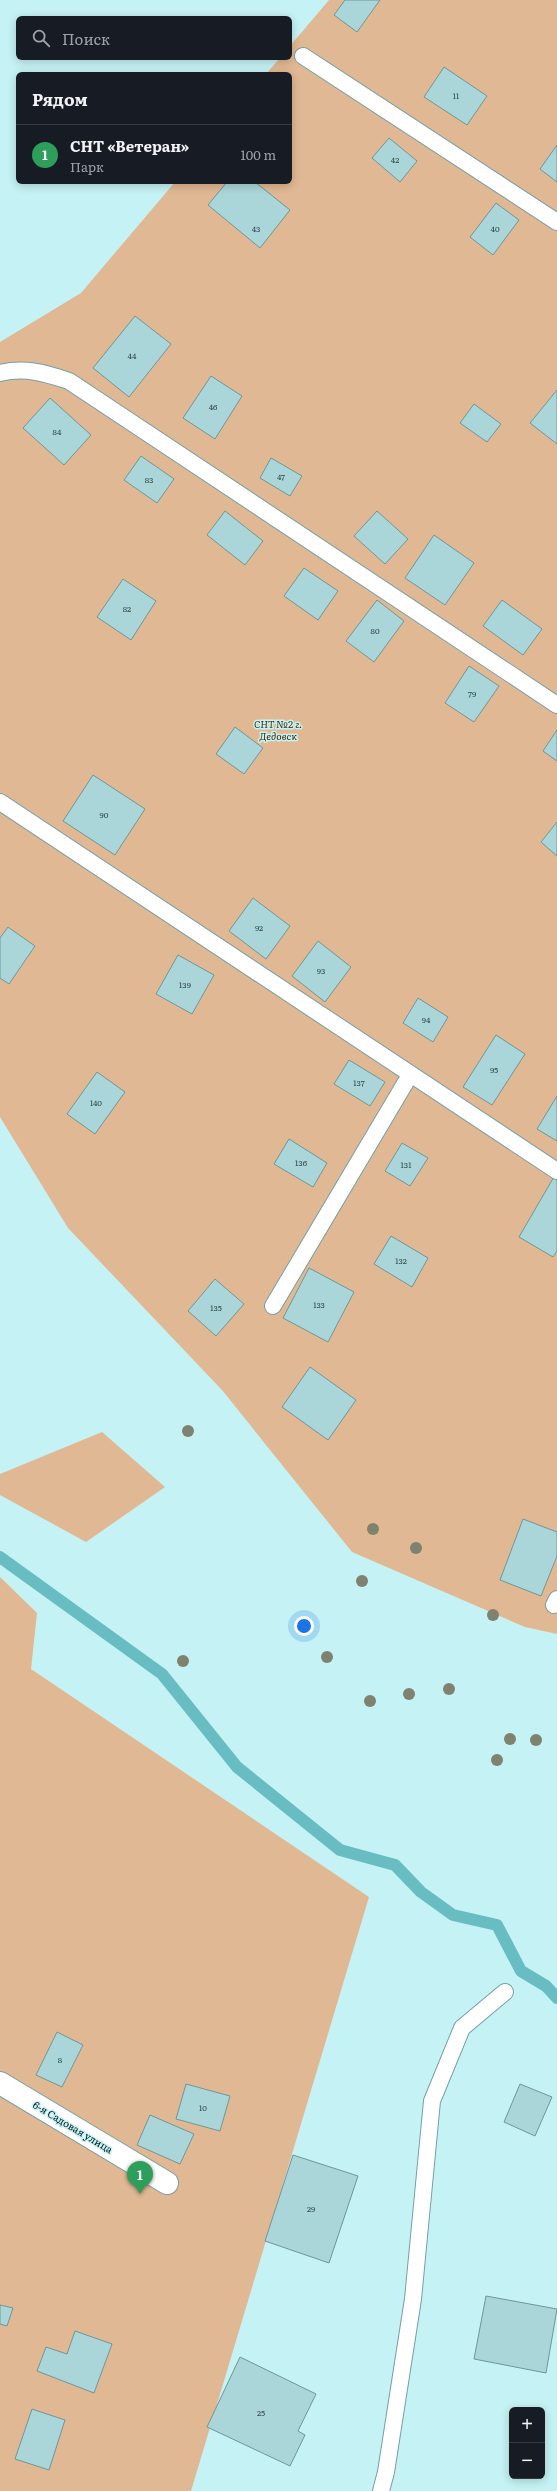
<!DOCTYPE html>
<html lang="ru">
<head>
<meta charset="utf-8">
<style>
	:root { --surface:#171b24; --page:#242831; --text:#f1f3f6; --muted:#9ea1a6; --line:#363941; --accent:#c0a887 }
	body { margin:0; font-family:Literata,serif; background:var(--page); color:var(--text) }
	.controls { position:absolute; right:12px; bottom:12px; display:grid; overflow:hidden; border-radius:6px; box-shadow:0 2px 10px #0003 }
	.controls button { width:36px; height:36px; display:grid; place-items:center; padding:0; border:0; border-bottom:1px solid var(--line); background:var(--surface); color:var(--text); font:20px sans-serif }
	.you { position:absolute; left:304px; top:1626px; width:14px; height:14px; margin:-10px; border:3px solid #fff; border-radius:50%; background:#1a73e8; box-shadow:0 0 0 6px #1a73e833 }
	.badge { display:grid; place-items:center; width:26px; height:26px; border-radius:50%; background:var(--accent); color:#fff; font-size:13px; font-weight:700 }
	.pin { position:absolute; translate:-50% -33px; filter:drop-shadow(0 1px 2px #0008) }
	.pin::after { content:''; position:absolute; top:21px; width:14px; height:12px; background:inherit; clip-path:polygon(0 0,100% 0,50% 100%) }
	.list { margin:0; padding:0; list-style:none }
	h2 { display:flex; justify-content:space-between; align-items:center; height:52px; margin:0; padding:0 16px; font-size:17px }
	h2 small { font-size:13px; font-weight:400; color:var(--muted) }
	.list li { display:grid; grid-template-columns:26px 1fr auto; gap:12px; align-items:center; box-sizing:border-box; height:60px; padding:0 16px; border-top:1px solid var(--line) }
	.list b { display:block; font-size:15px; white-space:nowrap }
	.list p { margin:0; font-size:13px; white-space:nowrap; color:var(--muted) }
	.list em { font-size:13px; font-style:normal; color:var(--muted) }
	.icon { flex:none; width:22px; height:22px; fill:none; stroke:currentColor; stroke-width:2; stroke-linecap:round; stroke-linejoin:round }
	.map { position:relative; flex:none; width:557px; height:2491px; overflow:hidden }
	.search { position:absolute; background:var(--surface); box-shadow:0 2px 10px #0003; left:16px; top:16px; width:276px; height:44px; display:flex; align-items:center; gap:10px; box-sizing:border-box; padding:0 14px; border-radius:6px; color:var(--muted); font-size:15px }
	.panel { position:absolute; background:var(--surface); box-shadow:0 2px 10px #0003; left:16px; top:72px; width:276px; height:112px; border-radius:6px }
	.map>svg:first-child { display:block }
	.green { fill:#e0b893 }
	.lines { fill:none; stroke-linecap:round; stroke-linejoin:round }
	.stream { stroke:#68bdc2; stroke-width:12 }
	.building { fill:#abd6d9; stroke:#6d9799 }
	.lane-casing { stroke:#76a0a3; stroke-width:18 }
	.street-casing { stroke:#76a0a3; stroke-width:24 }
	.lane { stroke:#fff; stroke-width:16 }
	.street { stroke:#fff; stroke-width:22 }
	.tree { fill:#7f826e }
	.labels { text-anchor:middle; stroke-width:3; stroke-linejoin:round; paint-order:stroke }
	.number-label { font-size:8px; fill:#31484a }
	.park-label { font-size:10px; font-style:italic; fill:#462601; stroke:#c5f2f4 }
	.street-label { font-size:10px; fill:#08191a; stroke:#c5f2f4 }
</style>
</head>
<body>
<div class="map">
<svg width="557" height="2491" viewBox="0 0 557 2491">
	<rect width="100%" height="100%" fill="#c5f2f4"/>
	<path class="green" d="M329 0H557V1634L525 1627 352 1552 222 1390 68 1228 0 1117V342L81 293 175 182H290V74H266L280 58H290V46Z
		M102 1432 165 1487 86 1542 0 1495V1474Z
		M0 1577 37 1613 31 1669 369 1897 191 2491H0Z"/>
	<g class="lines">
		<path class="stream" d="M0 1557 162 1674 237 1767 340 1850 395 1865 421 1892 453 1915 497 1925 521 1971 546 1986 557 1998"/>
	</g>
	<path class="building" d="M345 0H380L357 32 334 15Z
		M444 67 487 96 467 125 424 97Z
		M389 138 417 161 400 182 372 158Z
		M557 145V182L540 169Z
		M227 182H255L290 210 260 248 208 205Z
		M496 203 519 220 493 255 470 237Z
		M135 316 171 344 129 397 93 368Z
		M211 376 242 396 215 439 183 418Z
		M557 390V444L530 423Z
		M50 398 91 435 64 465 23 428Z
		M474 404 501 424 487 442 460 423Z
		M141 456 174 479 157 503 124 480Z
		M271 458 302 476 290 496 260 478Z
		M225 511 263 541 245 565 207 535Z
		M377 511 408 539 385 564 354 536Z
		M434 535 474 563 445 605 405 578Z
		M304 568 338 591 318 620 284 596Z
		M123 579 156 601 131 640 97 617Z
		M377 600 404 621 374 662 346 641Z
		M502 600 542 629 523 655 483 626Z
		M469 666 499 686 474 722 445 703Z
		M235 727 263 748 244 774 216 754Z
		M557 730V761L543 751Z
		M93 775 145 809 115 855 63 821Z
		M557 822V856L541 842Z
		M253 898 290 926 266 959 229 931Z
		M8 927 35 946 9 984 0 978V938Z
		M318 941 351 967 325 1002 292 976Z
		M178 955 214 975 192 1014 156 994Z
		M418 998 448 1017 433 1042 403 1023Z
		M496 1035 525 1054 492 1105 463 1087Z
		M349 1060 385 1082 370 1106 334 1084Z
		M97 1072 125 1092 95 1134 67 1114Z
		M557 1096V1141L537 1129Z
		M289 1139 327 1163 313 1187 274 1164Z
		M402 1143 428 1158 410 1186 385 1171Z
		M555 1175 557 1177V1251L553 1257 519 1237Z
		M391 1236 428 1258 412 1287 374 1264Z
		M309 1268 354 1292 328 1342 283 1318Z
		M215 1279 244 1304 216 1336 188 1311Z
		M310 1367 356 1400 328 1440 282 1407Z
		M523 1519 557 1532V1556L541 1596 500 1580Z
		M57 2032 83 2045 62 2087 36 2075Z
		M186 2084 230 2096 220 2131 176 2119Z
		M520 2084 552 2097 535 2136 504 2122Z
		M150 2115 194 2134 180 2164 137 2145Z
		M293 2155 358 2176 329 2263 265 2241Z
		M486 2296 557 2309 546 2373 474 2359Z
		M0 2305 13 2308 7 2326 0 2324Z
		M75 2331 112 2344 94 2393 37 2371 46 2347 67 2354Z
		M240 2357 316 2394 298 2431 305 2435 290 2466 207 2427Z
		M32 2409 65 2420 49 2470 15 2459Z"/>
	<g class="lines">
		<defs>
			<path id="lane" d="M303 56 557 222
				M0 373C25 367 45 373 69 381L557 705
				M0 802 557 1171
				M273 1306 410 1075
				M554 1605 557 1599
				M381 2491 386 2472 413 2299 432 2101 462 2028 505 1992"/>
			<path id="street" d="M0 2083 167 2183"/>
		</defs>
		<use href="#lane" class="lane-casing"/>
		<use href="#street" class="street-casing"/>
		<use href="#lane" class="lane"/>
		<use href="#street" class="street"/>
	</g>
	<g class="tree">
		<circle cx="188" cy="1431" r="6"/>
		<circle cx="373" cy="1529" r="6"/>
		<circle cx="416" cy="1548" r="6"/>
		<circle cx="362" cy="1581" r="6"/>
		<circle cx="493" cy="1615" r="6"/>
		<circle cx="327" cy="1657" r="6"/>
		<circle cx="183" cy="1661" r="6"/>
		<circle cx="449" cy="1689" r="6"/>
		<circle cx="409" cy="1694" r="6"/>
		<circle cx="370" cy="1701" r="6"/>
		<circle cx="510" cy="1739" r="6"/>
		<circle cx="536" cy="1740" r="6"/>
		<circle cx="497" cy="1760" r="6"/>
	</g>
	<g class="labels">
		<g class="number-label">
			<text x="456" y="99">11</text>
			<text x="395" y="163">42</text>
			<text x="256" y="232">43</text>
			<text x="495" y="232">40</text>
			<text x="132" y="359">44</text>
			<text x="213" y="410">46</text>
			<text x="57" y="435">84</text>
			<text x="281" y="480">47</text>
			<text x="149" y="483">83</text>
			<text x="127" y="612">82</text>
			<text x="375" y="634">80</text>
			<text x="472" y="697">79</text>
			<text x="104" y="818">90</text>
			<text x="259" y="931">92</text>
			<text x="321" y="974">93</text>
			<text x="185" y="988">139</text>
			<text x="426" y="1023">94</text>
			<text x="494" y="1073">95</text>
			<text x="359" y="1086">137</text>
			<text x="96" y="1106">140</text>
			<text x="301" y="1166">136</text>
			<text x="406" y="1168">131</text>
			<text x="401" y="1264">132</text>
			<text x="319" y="1308">133</text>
			<text x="216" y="1311">135</text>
			<text x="60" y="2063">8</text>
			<text x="203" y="2111">10</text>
			<text x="311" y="2212">29</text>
			<text x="261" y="2416">25</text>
		</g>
		<g class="park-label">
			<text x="278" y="728">СНТ №2 г.<tspan x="278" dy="12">Дедовск</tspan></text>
		</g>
		<g class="street-label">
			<text transform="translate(73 2127) rotate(31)" y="4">6-я Садовая улица</text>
		</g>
	</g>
</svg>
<div class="controls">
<button>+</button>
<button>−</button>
</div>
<div class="you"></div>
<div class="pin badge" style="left:140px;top:2194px;background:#2e9e5b">1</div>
<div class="search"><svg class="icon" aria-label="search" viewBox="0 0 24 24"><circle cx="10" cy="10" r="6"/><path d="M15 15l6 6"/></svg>Поиск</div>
<section class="panel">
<h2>Рядом<small></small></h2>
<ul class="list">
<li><span class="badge" style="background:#2e9e5b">1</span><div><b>СНТ «Ветеран»</b><p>Парк</p></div><em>100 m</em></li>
</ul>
</section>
</div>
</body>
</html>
